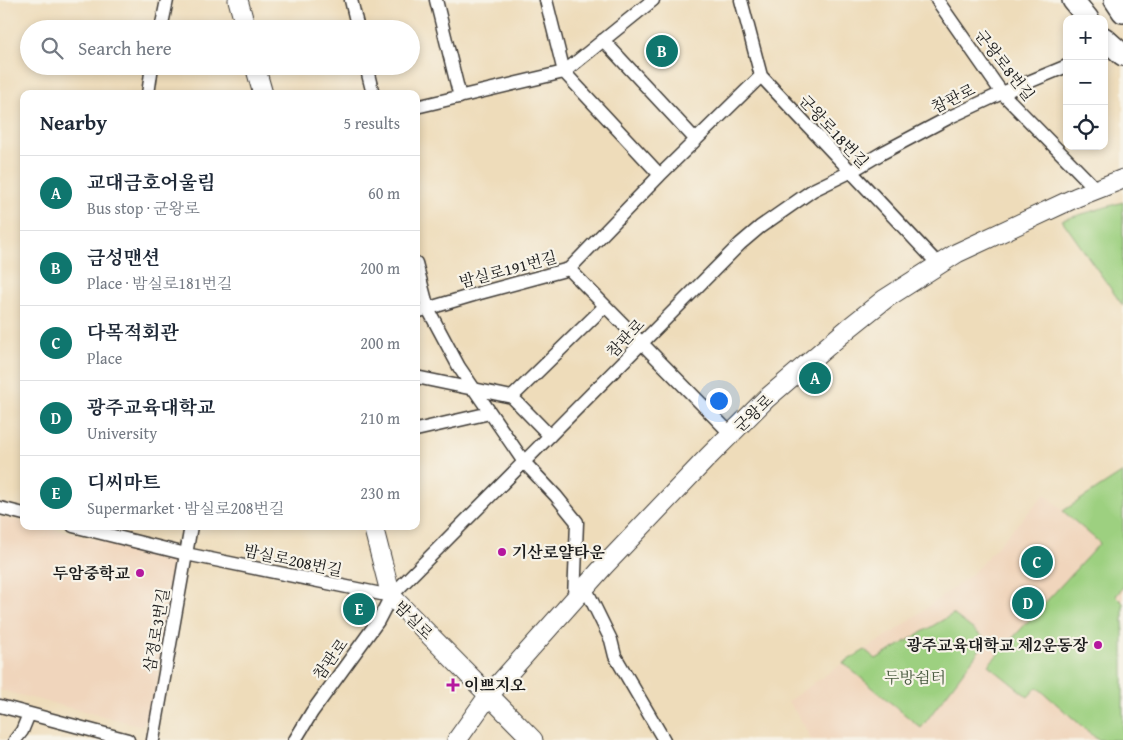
<!DOCTYPE html>
<html lang="en">
<head>
<meta charset="utf-8">
<style>
	:root { --surface:#fff; --page:#f6f6f7; --text:#1f2937; --muted:#747a83; --line:#e0e1e3; --accent:#0f766e }
	body { margin:0; font-family:"Gentium Book Plus","Noto Serif KR",serif; background:var(--page); color:var(--text) }
	.controls { position:absolute; right:15px; top:15px; display:grid; overflow:hidden; border-radius:10px; box-shadow:0 2px 8px #0003 }
	.controls button { width:45px; height:45px; display:grid; place-items:center; padding:0; border:0; border-bottom:1px solid var(--line); background:var(--surface); color:var(--text); font:25px sans-serif }
	.you { position:absolute; left:718px; top:400px; width:18px; height:18px; margin:-12px; border:4px solid #fff; border-radius:50%; background:#1a73e8; box-shadow:0 0 0 8px #1a73e833 }
	.badge { display:grid; place-items:center; width:32px; height:32px; border-radius:50%; background:var(--accent); color:#fff; font-size:16px; font-weight:700 }
	.pin { position:absolute; translate:-50% -50%; border:2px solid #fff; box-shadow:0 1px 5px #0006 }
	.list { margin:0; padding:0; list-style:none }
	h2 { display:flex; justify-content:space-between; align-items:center; height:65px; margin:0; padding:0 20px; font-size:21px }
	h2 small { font-size:16px; font-weight:400; color:var(--muted) }
	.list li { display:grid; grid-template-columns:32px 1fr auto; gap:15px; align-items:center; box-sizing:border-box; height:75px; padding:0 20px; border-top:1px solid var(--line) }
	.list b { display:block; font-size:19px; white-space:nowrap }
	.list p { margin:0; font-size:16px; white-space:nowrap; color:var(--muted) }
	.list em { font-size:16px; font-style:normal; color:var(--muted) }
	.icon { flex:none; width:28px; height:28px; fill:none; stroke:currentColor; stroke-width:2; stroke-linecap:round; stroke-linejoin:round }
	.map { position:relative; flex:none; width:1123px; height:740px; overflow:hidden }
	.search { position:absolute; background:var(--surface); box-shadow:0 2px 8px #0003; left:20px; top:20px; width:400px; height:55px; display:flex; align-items:center; gap:12px; box-sizing:border-box; padding:0 18px; border-radius:28px; color:var(--muted); font-size:19px }
	.panel { position:absolute; background:var(--surface); box-shadow:0 2px 8px #0003; left:20px; top:90px; width:400px; height:440px; border-radius:10px }
	.map>svg:first-child { display:block }
	.built { fill:#f0d5bc }
	.green { fill:#9dd080; stroke:#5c764e }
	.lines { fill:none; stroke-linecap:round; stroke-linejoin:round }
	.street-casing { stroke:#3c3934; stroke-width:15 }
	.secondary-casing { stroke:#3c3934; stroke-width:21 }
	.primary-casing { stroke:#3c3934; stroke-width:24 }
	.street { stroke:#fff; stroke-width:12 }
	.secondary { stroke:#fff; stroke-width:19 }
	.primary { stroke:#fff; stroke-width:21 }
	.poi-dot { fill:#b5179e; stroke:#f7f3e8; stroke-width:2 }
	.labels { text-anchor:middle; stroke-width:4.5; stroke-linejoin:round; paint-order:stroke }
	.street-label { font-size:16px; fill:#1c1c1c; stroke:#f7f3e8 }
	.poi-label { font-size:16px; font-weight:bold; fill:#1c1c1c; stroke:#f7f3e8; text-anchor:start }
	.park-label { font-size:16px; fill:#495b3f; stroke:#f7f3e8 }
</style>
</head>
<body>
<div class="map">
<svg width="1123" height="740" viewBox="0 0 1123 740">
	<rect width="100%" height="100%" fill="#f7f3e8"/>
	<filter id="ink" filterUnits="userSpaceOnUse"><feTurbulence type="fractalNoise" baseFrequency=".02" numOctaves="2"/><feDisplacementMap in="SourceGraphic" scale="10" xChannelSelector="R" yChannelSelector="G"/><feConvolveMatrix kernelMatrix="1 2 1 2 8 2 1 2 1" color-interpolation-filters="sRGB"/></filter>
	<filter id="wash" filterUnits="userSpaceOnUse"><feTurbulence type="fractalNoise" baseFrequency=".0096" numOctaves="4" result="noise"/><feDisplacementMap in="SourceGraphic" scale="20" xChannelSelector="R" yChannelSelector="G"/><feGaussianBlur stdDeviation="1.12" result="paint"/><feColorMatrix in="noise" values="0 0 0 0 0 0 0 0 0 0 0 0 0 0 0 0 0 1.4 0 .05"/><feComposite in="paint" operator="in"/></filter>
	<g filter="url(#wash)">
		<rect width="100%" height="100%" fill="#eedcba"/>
		<path class="built" d="M1123 472V740H811L804 725 788 701 843 663 895 631 972 574 1045 494 1063 510Z
			M0 517 24 522V526H41L162 555 178 562 153 707 142 726 0 690Z"/>
		<path class="green" d="M1123 202V306L1062 220Z
			M1123 472V587L1116 596 1123 603V740H1098L1037 687 1028 697 988 665 1100 543 1063 511Z
			M953 614 987 640 921 728 843 663 865 650 876 659Z"/>
	</g>
	<g filter="url(#ink)">
		<g class="lines">
			<defs>
				<path id="street" d="M351 0 358 29
					M436 0 460 97
					M546 0 564 72 660 175
					M741 0 761 76 938 264
					M937 0 1002 93 1096 189
					M161 29 167 0
					M603 40 696 140
					M366 66 373 94
					M148 94 152 66
					M416 107 564 72 653 0
					M416 263 428 309 459 367 524 462 556 496 577 522 574 599
					M569 269 730 433
					M416 312 480 293 569 269 660 175 761 76
					M416 377 512 397 550 436
					M512 397 605 306
					M416 430 490 413
					M0 508 24 514
					M73 526 186 554 391 596
					M585 587 611 640 615 656 664 740
					M0 706 128 740
					M15 740 22 731 29 714
					M153 740 191 526
					M295 740 312 712 378 621 391 596 740 244 760 227 813 190 850 172 882 153 950 117 1002 93 1067 66"/>
				<path id="secondary" d="M238 0 246 29
					M255 66 263 94
					M373 526 391 596 533 740
					M457 740 489 695 604 566 707 458 766 399 850 327 885 299 957 253 1077 197 1123 179"/>
				<path id="primary" d="M1073 0 1088 19
					M1115 0 1123 12
					M1104 38 1123 55"/>
			</defs>
			<use href="#street" class="street-casing"/>
			<use href="#secondary" class="secondary-casing"/>
			<use href="#primary" class="primary-casing"/>
			<use href="#street" class="street"/>
			<use href="#secondary" class="secondary"/>
			<use href="#primary" class="primary"/>
		</g>
	</g>
	<g class="poi-dot">
		<circle cx="502" cy="552" r="5"/>
		<circle cx="140" cy="573" r="5"/>
		<circle cx="1098" cy="645" r="5"/>
		<path d="M450.5 677.5h5v5h5v5h-5v5h-5v-5h-5v-5h5z"/>
	</g>
	<g class="labels">
		<g class="street-label">
			<text transform="translate(1005 65) rotate(52)" y="6">군왕로8번길</text>
			<text transform="translate(953 98) rotate(-26)" y="6">참판로</text>
			<text transform="translate(834 131) rotate(47)" y="6">군왕로18번길</text>
			<text transform="translate(508 269) rotate(-15)" y="6">밤실로191번길</text>
			<text transform="translate(625 338) rotate(-46)" y="6">참판로</text>
			<text transform="translate(753 413) rotate(-43)" y="6">군왕로</text>
			<text transform="translate(293 560) rotate(12)" y="6">밤실로208번길</text>
			<text transform="translate(414 620) rotate(45)" y="6">밤실로</text>
			<text transform="translate(156 630) rotate(-80)" y="6">삼정로3번길</text>
			<text transform="translate(330 659) rotate(-54)" y="6">참판로</text>
		</g>
		<g class="poi-label">
			<text x="512" y="558">기산로얄타운</text>
			<text x="130" y="579" text-anchor="end">두암중학교</text>
			<text x="1088" y="651" text-anchor="end">광주교육대학교 제2운동장</text>
			<text x="464" y="691">이쁘지오</text>
		</g>
		<g class="park-label">
			<text x="915" y="683">두방쉼터</text>
		</g>
	</g>
</svg>
<div class="controls">
<button>+</button>
<button>−</button>
<button><svg class="icon" aria-label="locate" viewBox="0 0 24 24"><circle cx="12" cy="12" r="6"/><path d="M12 2v4M12 18v4M2 12h4M18 12h4"/></svg></button>
</div>
<div class="you"></div>
<div class="pin badge" style="left:815px;top:378px">A</div>
<div class="pin badge" style="left:662px;top:51px">B</div>
<div class="pin badge" style="left:1037px;top:562px">C</div>
<div class="pin badge" style="left:1028px;top:603px">D</div>
<div class="pin badge" style="left:359px;top:609px">E</div>
<div class="search"><svg class="icon" aria-label="search" viewBox="0 0 24 24"><circle cx="10" cy="10" r="6"/><path d="M15 15l6 6"/></svg>Search here</div>
<section class="panel">
<h2>Nearby<small>5 results</small></h2>
<ul class="list">
<li><span class="badge">A</span><div><b>교대금호어울림</b><p>Bus stop · 군왕로</p></div><em>60 m</em></li>
<li><span class="badge">B</span><div><b>금성맨션</b><p>Place · 밤실로181번길</p></div><em>200 m</em></li>
<li><span class="badge">C</span><div><b>다목적회관</b><p>Place</p></div><em>200 m</em></li>
<li><span class="badge">D</span><div><b>광주교육대학교</b><p>University</p></div><em>210 m</em></li>
<li><span class="badge">E</span><div><b>디씨마트</b><p>Supermarket · 밤실로208번길</p></div><em>230 m</em></li>
</ul>
</section>
</div>
</body>
</html>
